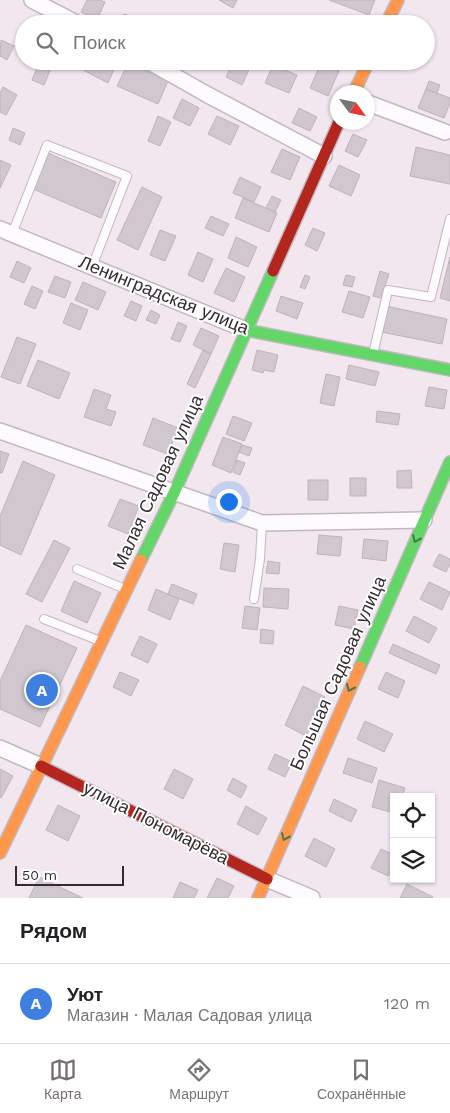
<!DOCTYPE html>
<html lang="ru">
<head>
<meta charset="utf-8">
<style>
	:root { --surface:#fff; --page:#f2f2f2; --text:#202124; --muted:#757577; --line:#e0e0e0; --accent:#766d74 }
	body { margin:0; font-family:"Work Sans",sans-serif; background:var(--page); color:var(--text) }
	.controls { position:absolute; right:15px; bottom:15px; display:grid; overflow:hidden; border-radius:0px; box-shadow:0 1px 4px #0004 }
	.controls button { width:45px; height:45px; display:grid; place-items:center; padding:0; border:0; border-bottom:1px solid var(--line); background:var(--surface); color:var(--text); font:25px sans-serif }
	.compass { position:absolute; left:330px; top:85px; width:45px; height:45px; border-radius:50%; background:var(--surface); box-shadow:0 1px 4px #0004; rotate:123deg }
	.scale { position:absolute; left:15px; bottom:12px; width:109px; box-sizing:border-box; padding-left:5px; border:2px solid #332b31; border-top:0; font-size:14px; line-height:18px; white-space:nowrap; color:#332b31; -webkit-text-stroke:4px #fff; paint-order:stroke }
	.you { position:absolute; left:228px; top:501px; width:18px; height:18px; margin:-12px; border:4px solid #fff; border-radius:50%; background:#1a73e8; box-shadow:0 0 0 8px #1a73e833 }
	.badge { display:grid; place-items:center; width:32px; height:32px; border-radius:50%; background:var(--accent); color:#fff; font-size:16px; font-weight:700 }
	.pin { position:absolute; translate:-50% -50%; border:2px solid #fff; box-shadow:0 1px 5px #0006 }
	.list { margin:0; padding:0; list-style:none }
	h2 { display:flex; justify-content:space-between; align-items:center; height:65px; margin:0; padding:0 20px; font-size:21px }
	h2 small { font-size:16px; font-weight:400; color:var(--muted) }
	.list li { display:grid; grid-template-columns:32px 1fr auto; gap:15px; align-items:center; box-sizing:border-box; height:80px; padding:0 20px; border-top:1px solid var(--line) }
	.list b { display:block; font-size:19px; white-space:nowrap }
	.list p { margin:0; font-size:16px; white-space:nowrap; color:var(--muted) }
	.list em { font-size:16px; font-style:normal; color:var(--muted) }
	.icon { flex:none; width:28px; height:28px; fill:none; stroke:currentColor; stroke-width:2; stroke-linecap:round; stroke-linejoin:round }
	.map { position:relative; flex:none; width:450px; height:898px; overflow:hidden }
	.search { position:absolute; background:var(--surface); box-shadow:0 1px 4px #0004; left:15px; right:15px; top:15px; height:55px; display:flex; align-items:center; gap:12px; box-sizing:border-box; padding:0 18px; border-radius:28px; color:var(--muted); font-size:19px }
	.sheet { height:145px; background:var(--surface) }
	nav { display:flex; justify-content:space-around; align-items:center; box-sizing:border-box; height:70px; border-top:1px solid var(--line); background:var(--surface); font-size:14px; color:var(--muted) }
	nav a { display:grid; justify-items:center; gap:2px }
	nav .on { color:var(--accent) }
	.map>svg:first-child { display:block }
	.building { fill:#d1c8cf; stroke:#bdb4ba }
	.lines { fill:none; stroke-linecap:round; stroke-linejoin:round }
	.lane-casing { stroke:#c1b8bf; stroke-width:10 }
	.street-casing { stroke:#c1b8bf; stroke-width:18 }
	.fast-casing { stroke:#c1b8bf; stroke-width:14 }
	.slow-casing { stroke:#c1b8bf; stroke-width:14 }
	.jam-casing { stroke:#c1b8bf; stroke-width:14 }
	.lane { stroke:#fdfbfd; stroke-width:8 }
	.street { stroke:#fdfbfd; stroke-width:15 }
	.fast { stroke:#63d668; stroke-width:11 }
	.slow { stroke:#ff974d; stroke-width:11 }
	.jam { stroke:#b3261e; stroke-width:11 }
	.oneway { stroke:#49784a }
	.labels { text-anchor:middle; stroke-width:4; stroke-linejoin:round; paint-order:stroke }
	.street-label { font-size:18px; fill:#332b31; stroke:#fff }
</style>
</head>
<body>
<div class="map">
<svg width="450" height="898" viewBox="0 0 450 898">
	<rect width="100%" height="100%" fill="#f2e7ef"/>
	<path class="building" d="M87 0H100L105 2 97 20 81 12Z
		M219 0H237L233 8Z
		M329 0H375L369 15Z
		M124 14 137 19 135 24H120Z
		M1 40 14 46 7 60 0 56Z
		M88 61H108L116 65 108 83 83 70Z
		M233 61H242L251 65 242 85 226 77Z
		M39 63 51 68 44 85 32 80Z
		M128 63 168 81 158 104 117 86Z
		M321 63 339 71 328 96 310 88Z
		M273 65 297 75 289 93 265 83Z
		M429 81 440 85 437 93 426 89Z
		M3 87 17 95 6 115 0 112V93Z
		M426 89 450 98V103L444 118 418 108Z
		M182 99 199 108 190 126 173 118Z
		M299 108 317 117 310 131 292 123Z
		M158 116 171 122 160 146 148 141Z
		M217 116 239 126 230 145 208 134Z
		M13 128 25 133 20 145 9 140Z
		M353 134 367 140 358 157 345 151Z
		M416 147 450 155V184L410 176Z
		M282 149 300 157 290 180 271 172Z
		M48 153 116 182 101 218 33 189Z
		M0 160 11 165 0 188Z
		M339 165 360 175 351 196 329 186Z
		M240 177 261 187 254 202 233 193Z
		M142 187 162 197 138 250 117 240Z
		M272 196 281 200 275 212 266 208Z
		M243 198 277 213 269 232 235 218Z
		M211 216 229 224 223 236 205 228Z
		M313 228 325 233 317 251 305 245Z
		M160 230 176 236 165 261 150 255Z
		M236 237 257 247 248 267 228 258Z
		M198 252 213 259 203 282 188 275Z
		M450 257V301L440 298Z
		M17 261 31 268 24 283 10 277Z
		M226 268 245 277 234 302 214 293Z
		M380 271 389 274 381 298 373 296Z
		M305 275 310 277 305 289 300 287Z
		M346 275 355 277 352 287 343 285Z
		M55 276 71 282 65 298 48 292Z
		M83 282 106 292 98 310 75 300Z
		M32 286 43 291 35 309 24 304Z
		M349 291 370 297 363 318 342 312Z
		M281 296 303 303 297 319 276 311Z
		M131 301 142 306 136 321 124 316Z
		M71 303 88 310 80 330 63 323Z
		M386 306 447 319 442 344 381 332Z
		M151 310 160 315 156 324 146 320Z
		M178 322 187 326 180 342 171 339Z
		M201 328 219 336 211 354 193 345Z
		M17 337 36 344 20 384 1 377Z
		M203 350 211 354 195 388 187 384Z
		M257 350 278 355 274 372 264 370 263 373 252 370Z
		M38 360 70 373 59 399 27 386Z
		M349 365 379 372 375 386 346 379Z
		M326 374 340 377 334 406 320 403Z
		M429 387 447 390 444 409 425 406Z
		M94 389 111 395 106 409 116 412 111 426 84 417Z
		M377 411 400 414 398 425 376 422Z
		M233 416 252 423 244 441 226 434Z
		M153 418 178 428 168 454 143 445Z
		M223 437 242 444 231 473 212 465Z
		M242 445 252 448 249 456 239 452Z
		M0 451 9 454 2 473H0Z
		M237 460 245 463 240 475 233 472Z
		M23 461 55 475 21 555 0 545V516Z
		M411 470 412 488H397V471Z
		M350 478H366V496H350Z
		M308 480H328V500H308Z
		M120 499 139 506 128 534 108 526Z
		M319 535 342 537 340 556 317 554Z
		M364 539 388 541 386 561 362 558Z
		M54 540 70 548 42 602 26 594Z
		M224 543 239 545 235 572 220 569Z
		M439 554 450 559V564L446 572 433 566Z
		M268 561 280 563 279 574 266 573Z
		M74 581 101 593 87 623 61 611Z
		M429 582 450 592 442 610 420 599Z
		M172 584 197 594 193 604 168 594Z
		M264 588 289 589 288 609 263 607Z
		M156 589 179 599 170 620 148 610Z
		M245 606 260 608 257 630 242 628Z
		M339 606 358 610 354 629 335 625Z
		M414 616 437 628 429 643 406 631Z
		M26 625 77 648 40 727 0 709V681Z
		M261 629 274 631 273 644 260 643Z
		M140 636 157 644 148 663 131 655Z
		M393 644 440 665 436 674 389 653Z
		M120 672 139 680 131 696 113 687Z
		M386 672 405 681 398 698 378 689Z
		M303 686 325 697 306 736 285 725Z
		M365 721 393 734 384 752 357 739Z
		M275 754 292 762 285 777 268 769Z
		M348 758 377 768 372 783 343 773Z
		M0 769 13 776 1 798 0 797Z
		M174 769 193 779 183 799 164 789Z
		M233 778 247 786 241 798 227 790Z
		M379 780 405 788 402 797H394V813L372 807Z
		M334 799 357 810 351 822 329 811Z
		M58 805 80 816 68 841 46 830Z
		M246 806 267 818 258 835 237 824Z
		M314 838 335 849 326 867 305 856Z
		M381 849 394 855V865L388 876 371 868Z
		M39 877 83 898H29Z
		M217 878 234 886 228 898H207Z
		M180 882 198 890 194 898H173Z
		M407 884 433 897 432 898H400Z"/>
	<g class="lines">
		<defs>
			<path id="lane" d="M12 234 47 145 127 176 92 267
				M373 354 388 290 431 297 450 219
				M77 569 125 589
				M254 599 260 559 262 523
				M44 619 100 641"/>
			<path id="street" d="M32 0 78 24
				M148 61 208 95 324 156
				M368 103 445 132
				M0 229 246 330
				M0 431 262 523 424 520
				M0 748 41 766
				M267 879 312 898"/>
			<path id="fast" d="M246 330 450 370
				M141 560 174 493 273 271
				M360 667 450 462"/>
			<path id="slow" d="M386 24 398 0
				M354 92 369 61
				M0 853 141 560
				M258 898 360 667"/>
			<path id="jam" d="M273 271 339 122
				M41 766 267 879"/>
		</defs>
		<use href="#lane" class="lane-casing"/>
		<use href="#street" class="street-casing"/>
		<use href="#fast" class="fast-casing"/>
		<use href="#slow" class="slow-casing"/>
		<use href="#jam" class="jam-casing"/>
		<use href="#lane" class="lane"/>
		<use href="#street" class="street"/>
		<use href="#fast" class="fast"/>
		<use href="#slow" class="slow"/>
		<use href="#jam" class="jam"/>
	</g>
	<defs><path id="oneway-chevron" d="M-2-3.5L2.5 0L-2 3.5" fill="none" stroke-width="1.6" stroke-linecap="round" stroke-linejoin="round" transform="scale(1.25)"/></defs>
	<g class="oneway">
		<use href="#oneway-chevron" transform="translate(416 539) rotate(114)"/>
		<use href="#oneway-chevron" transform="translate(350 688) rotate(114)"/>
		<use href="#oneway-chevron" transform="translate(285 837) rotate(114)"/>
	</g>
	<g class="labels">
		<g class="street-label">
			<text transform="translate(164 295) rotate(22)" y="6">Ленинградская улица</text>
			<text transform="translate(158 482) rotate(-65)" y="6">Малая Садовая улица</text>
			<text transform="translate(338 673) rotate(-66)" y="6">Большая Садовая улица</text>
			<text transform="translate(156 823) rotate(27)" y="6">улица Пономарёва</text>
		</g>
	</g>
</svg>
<div class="controls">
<button><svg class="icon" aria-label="locate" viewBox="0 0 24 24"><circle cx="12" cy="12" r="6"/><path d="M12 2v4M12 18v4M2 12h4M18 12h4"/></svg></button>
<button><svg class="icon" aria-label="layers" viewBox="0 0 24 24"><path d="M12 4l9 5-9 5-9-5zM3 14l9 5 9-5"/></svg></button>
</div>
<svg class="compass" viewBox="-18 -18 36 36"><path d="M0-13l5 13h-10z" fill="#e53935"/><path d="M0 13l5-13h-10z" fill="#757577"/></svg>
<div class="scale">50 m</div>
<div class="you"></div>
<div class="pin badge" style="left:42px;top:690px;background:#3f7fe0">A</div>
<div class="search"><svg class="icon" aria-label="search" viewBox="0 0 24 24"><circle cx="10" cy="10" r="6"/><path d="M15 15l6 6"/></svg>Поиск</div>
</div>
<section class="sheet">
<h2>Рядом<small></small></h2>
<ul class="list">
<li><span class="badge" style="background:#3f7fe0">A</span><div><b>Уют</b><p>Магазин · Малая Садовая улица</p></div><em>120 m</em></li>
</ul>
</section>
<nav>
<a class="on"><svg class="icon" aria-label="map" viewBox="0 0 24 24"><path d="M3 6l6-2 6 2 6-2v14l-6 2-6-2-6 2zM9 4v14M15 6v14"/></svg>Карта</a>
<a><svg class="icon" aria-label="directions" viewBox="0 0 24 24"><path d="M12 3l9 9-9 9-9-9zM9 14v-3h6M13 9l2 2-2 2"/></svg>Маршрут</a>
<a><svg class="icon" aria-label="saved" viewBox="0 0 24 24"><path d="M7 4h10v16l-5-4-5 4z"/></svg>Сохранённые</a>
</nav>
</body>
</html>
